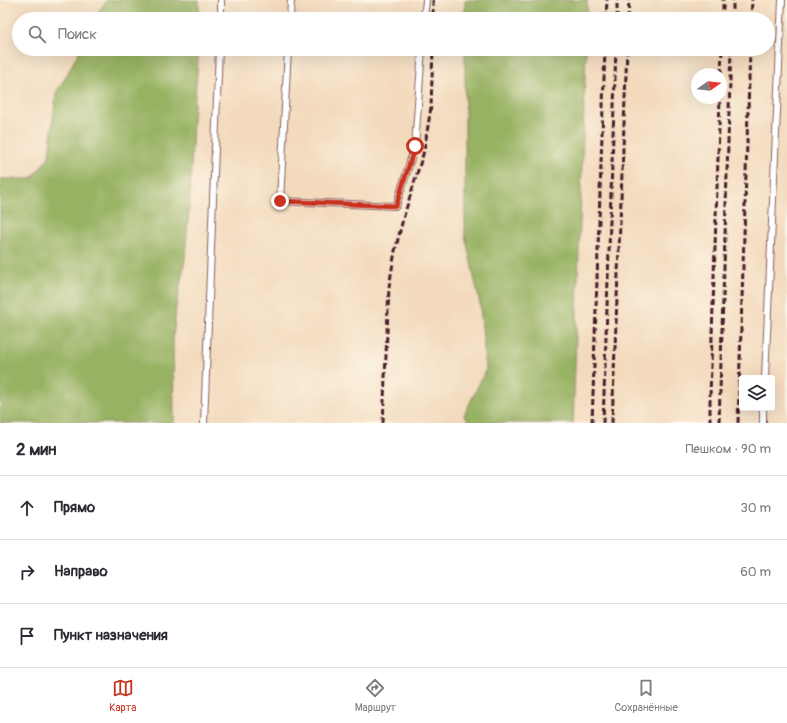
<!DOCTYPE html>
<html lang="ru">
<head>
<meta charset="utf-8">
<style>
	:root { --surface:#fff; --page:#f2f2f3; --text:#2b2b33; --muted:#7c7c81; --line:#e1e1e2; --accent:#c8321e }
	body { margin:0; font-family:Pangolin,sans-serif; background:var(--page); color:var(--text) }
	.controls { position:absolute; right:12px; bottom:12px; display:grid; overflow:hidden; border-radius:4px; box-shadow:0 4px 16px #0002 }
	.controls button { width:36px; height:36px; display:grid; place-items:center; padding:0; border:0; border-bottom:1px solid var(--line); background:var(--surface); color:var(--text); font:20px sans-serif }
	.compass { position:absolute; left:691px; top:68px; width:36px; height:36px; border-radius:50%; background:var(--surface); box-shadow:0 4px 16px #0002; rotate:76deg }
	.stop { position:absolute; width:12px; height:12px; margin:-9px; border:3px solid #c8321e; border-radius:50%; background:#fff }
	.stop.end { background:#c8321e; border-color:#fff; box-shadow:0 1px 4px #0008 }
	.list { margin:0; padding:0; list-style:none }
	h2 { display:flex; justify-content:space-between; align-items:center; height:52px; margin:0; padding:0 16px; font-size:17px }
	h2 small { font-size:13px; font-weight:400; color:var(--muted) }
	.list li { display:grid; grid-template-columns:26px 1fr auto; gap:12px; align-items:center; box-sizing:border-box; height:64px; padding:0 16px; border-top:1px solid var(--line) }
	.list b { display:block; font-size:15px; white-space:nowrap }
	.list em { font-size:13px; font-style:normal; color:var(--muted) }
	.icon { flex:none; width:22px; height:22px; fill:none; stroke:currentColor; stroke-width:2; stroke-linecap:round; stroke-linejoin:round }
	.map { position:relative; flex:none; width:787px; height:423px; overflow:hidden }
	.search { position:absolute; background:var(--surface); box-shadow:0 4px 16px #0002; left:12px; right:12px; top:12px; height:44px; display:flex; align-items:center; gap:10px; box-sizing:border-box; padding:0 14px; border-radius:22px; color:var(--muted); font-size:15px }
	.sheet { height:244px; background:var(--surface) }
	nav { display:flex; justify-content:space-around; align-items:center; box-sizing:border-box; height:56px; border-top:1px solid var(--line); background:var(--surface); font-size:11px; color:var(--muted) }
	nav a { display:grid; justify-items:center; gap:2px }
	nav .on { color:var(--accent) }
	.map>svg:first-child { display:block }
	.forest { fill:#98b263; stroke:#716847 }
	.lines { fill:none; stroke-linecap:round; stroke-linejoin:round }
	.lane-casing { stroke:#85605e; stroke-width:8 }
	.lane { stroke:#fff; stroke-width:6 }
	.rail { stroke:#4a1f2b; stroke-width:3; stroke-dasharray:6 3; stroke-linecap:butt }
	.route { stroke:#c8321e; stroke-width:5 }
</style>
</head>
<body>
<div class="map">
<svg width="787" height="423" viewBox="0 0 787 423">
	<rect width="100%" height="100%" fill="#fcf5e5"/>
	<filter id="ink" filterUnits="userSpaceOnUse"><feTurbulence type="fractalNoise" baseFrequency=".025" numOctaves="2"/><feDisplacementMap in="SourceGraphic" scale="8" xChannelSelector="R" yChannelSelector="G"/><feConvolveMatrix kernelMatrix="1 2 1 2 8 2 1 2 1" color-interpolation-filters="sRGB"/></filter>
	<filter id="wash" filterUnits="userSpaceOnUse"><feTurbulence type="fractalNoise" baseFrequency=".012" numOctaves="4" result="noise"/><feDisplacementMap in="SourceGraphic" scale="16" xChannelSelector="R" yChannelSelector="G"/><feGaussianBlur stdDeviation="0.9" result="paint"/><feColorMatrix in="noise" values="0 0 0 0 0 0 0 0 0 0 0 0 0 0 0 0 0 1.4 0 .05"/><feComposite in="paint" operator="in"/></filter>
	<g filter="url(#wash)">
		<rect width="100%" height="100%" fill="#f3dabd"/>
		<path class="forest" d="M107 0H199V19H93Z
			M465 0H587V19H465Z
			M80 49H199L193 118 190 195 185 259 176 307 173 338 174 423H0V179H31L49 157 56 93 68 73Z
			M465 49H586L573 423H470L464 415 486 370 480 304 465 235Z"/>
	</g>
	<g filter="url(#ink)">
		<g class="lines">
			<defs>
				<path id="lane" d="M221 19V0
					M290 19 291 0
					M424 19 426 0
					M288 49 280 201 396 206 415 146 422 49
					M765 378 782 0
					M204 423 219 49
					M763 423V408"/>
			</defs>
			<use href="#lane" class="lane-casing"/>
			<use href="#lane" class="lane"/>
			<path class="rail" d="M433 0V19
				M606 19 607 0
				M617 19V0
				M628 19 629 0
				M723 19V0
				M733 19V0
				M751 19 752 0
				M721 74 722 49
				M383 423 389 287 395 251 403 219 424 151 431 107 433 49
				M592 423 605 49
				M603 423 616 49
				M612 423 627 49
				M710 423V396L720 98
				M719 423 731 49
				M738 423 750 49"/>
		</g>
	</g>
	<g class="lines" filter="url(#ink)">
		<path class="route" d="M280 201 396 206 415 146"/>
	</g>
</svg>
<div class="controls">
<button><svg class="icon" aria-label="layers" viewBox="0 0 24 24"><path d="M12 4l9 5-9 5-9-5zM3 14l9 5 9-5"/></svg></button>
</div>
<svg class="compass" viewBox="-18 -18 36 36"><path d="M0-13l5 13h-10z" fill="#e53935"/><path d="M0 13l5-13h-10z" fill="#7c7c81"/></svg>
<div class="stop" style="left:415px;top:146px"></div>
<div class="stop end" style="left:280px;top:201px"></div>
<div class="search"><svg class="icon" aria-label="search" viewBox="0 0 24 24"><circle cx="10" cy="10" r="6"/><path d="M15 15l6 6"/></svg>Поиск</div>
</div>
<section class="sheet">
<h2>2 мин<small>Пешком · 90 m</small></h2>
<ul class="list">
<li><svg class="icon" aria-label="ahead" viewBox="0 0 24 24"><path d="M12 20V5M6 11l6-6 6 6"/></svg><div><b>Прямо</b></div><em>30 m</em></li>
<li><svg class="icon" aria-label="right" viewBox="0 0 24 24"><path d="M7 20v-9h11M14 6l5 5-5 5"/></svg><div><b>Направо</b></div><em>60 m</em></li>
<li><svg class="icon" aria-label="arrive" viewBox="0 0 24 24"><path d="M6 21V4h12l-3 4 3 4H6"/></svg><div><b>Пункт назначения</b></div></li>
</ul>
</section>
<nav>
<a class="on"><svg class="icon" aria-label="map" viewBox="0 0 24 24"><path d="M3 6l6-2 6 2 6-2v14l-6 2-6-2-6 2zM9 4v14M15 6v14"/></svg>Карта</a>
<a><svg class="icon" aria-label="directions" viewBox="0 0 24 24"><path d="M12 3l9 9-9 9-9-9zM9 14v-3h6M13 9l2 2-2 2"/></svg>Маршрут</a>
<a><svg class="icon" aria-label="saved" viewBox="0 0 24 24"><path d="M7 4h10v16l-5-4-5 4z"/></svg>Сохранённые</a>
</nav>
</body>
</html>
